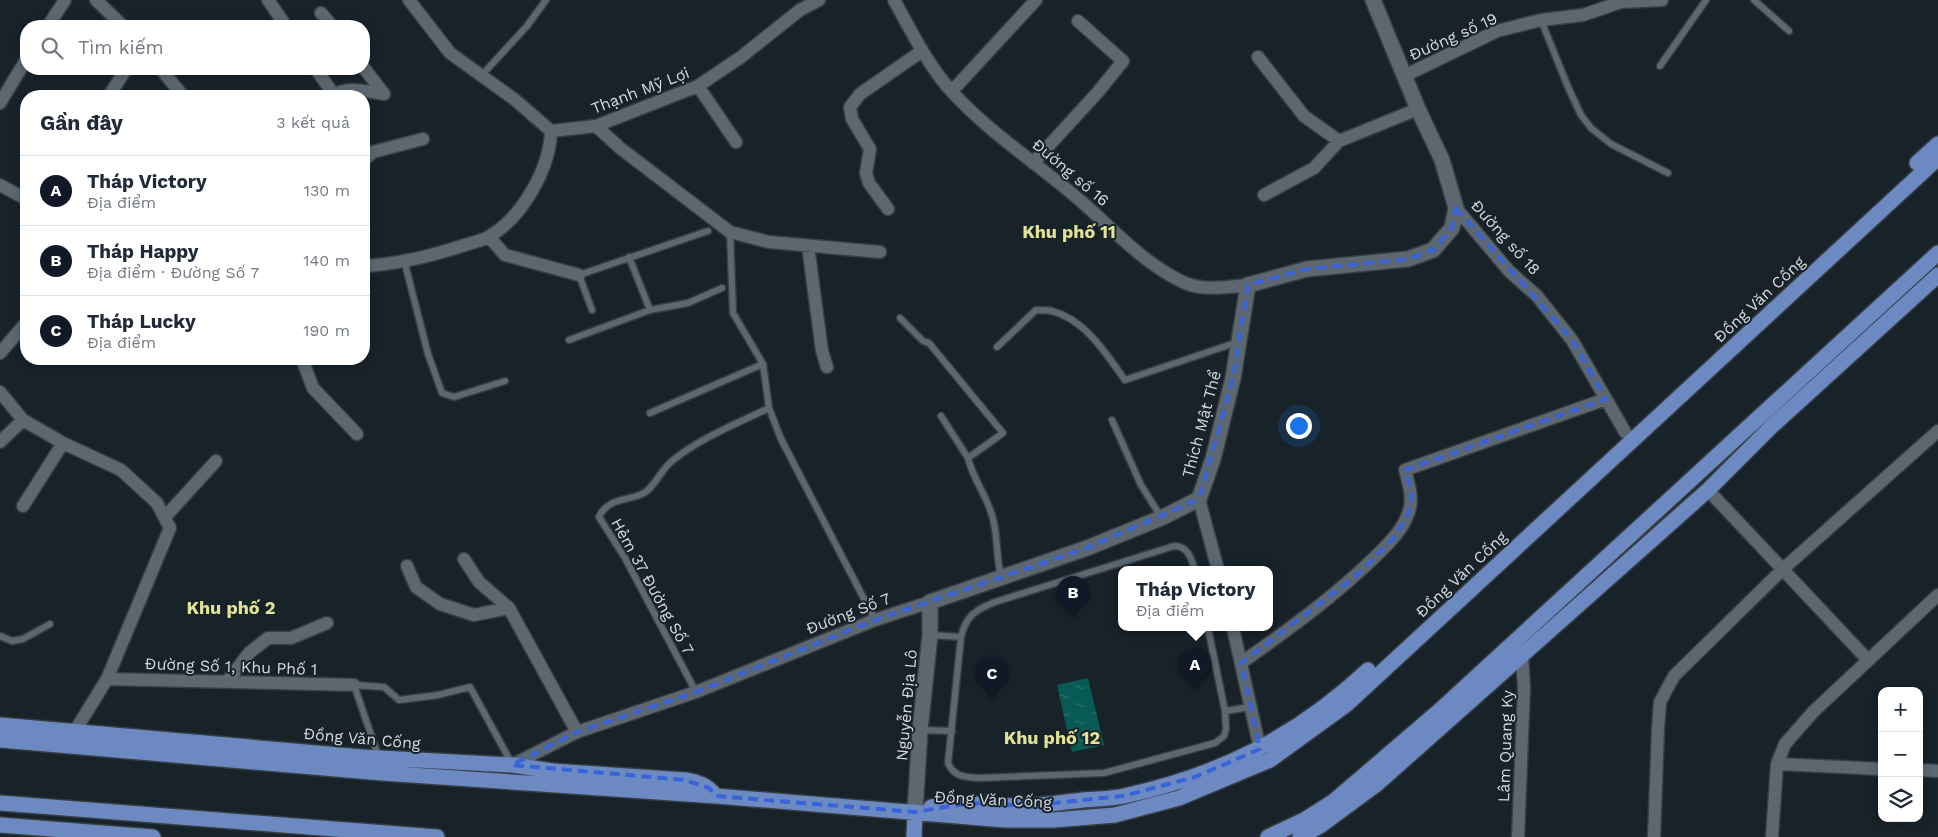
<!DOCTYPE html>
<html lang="vi">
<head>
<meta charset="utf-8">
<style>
	:root { --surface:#fff; --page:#f2f2f3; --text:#1f2937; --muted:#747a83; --line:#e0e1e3; --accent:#111827 }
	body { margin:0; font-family:"Work Sans",sans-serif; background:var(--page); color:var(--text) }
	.controls { position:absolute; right:15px; bottom:15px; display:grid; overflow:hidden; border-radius:10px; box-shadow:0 2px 8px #0003 }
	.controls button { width:45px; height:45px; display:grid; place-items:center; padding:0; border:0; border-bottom:1px solid var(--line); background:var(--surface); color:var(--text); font:25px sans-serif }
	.you { position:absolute; left:1298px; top:425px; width:18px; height:18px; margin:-12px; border:4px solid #fff; border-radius:50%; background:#1a73e8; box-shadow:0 0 0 8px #1a73e833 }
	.badge { display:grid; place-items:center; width:32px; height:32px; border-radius:50%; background:var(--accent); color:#fff; font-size:16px; font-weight:700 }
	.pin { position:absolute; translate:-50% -41px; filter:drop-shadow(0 1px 2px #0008) }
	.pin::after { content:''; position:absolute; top:26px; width:18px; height:15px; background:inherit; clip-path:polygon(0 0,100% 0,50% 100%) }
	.popup { position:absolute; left:1118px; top:566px; width:155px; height:65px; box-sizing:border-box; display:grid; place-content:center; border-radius:10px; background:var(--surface); filter:drop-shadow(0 1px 4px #0005); font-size:16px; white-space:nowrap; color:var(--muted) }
	.popup b { font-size:19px; color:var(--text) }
	.popup::after { content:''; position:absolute; left:50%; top:100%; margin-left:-10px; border:10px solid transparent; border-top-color:var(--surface) }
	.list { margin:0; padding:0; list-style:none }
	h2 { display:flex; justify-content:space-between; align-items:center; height:65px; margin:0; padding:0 20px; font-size:21px }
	h2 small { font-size:16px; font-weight:400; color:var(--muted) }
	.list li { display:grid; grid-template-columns:32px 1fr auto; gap:15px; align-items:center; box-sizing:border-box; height:70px; padding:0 20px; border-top:1px solid var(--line) }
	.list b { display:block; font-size:19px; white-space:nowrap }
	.list p { margin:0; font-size:16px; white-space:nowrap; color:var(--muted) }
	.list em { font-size:16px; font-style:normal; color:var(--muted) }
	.icon { flex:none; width:28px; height:28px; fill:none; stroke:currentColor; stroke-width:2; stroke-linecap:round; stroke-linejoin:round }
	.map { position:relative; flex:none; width:1938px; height:837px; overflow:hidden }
	.search { position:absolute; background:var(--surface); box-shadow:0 2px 8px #0003; left:20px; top:20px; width:350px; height:55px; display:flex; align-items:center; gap:12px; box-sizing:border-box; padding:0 18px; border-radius:20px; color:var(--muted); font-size:19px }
	.panel { position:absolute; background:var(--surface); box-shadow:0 2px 8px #0003; left:20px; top:90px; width:350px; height:275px; border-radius:20px }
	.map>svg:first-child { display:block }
	.water { fill:url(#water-ripples) }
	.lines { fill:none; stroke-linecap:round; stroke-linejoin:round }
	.lane-casing { stroke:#363d43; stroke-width:9 }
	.street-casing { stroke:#363d43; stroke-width:15 }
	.secondary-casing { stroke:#363d43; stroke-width:18 }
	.primary-casing { stroke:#363d43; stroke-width:18 }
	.lane { stroke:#5c6770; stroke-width:6 }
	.street { stroke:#5c6770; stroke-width:12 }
	.secondary { stroke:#5c6770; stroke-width:15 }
	.primary { stroke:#6d89c2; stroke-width:15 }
	.marked { fill:none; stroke:#3963d9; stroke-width:4; stroke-dasharray:10 6; stroke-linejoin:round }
	.labels { text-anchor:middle; stroke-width:4; stroke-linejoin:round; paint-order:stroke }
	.street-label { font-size:16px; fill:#d5dbe0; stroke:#182229 }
	.neighbourhood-label { font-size:18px; font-weight:bold; fill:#e0e395; stroke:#182229 }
</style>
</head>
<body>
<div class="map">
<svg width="1938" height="837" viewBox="0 0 1938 837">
	<defs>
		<pattern id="water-ripples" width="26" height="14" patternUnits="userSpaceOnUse" patternTransform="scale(1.25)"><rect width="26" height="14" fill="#085a54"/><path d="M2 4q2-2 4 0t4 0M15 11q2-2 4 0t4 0" fill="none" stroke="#2b716c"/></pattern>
	</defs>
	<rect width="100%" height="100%" fill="#182229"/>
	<path class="water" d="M1088 678 1104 745 1072 752 1057 685Z"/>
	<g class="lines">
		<defs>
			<path id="lane" d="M1754 0 1789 31
				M1541 20 1568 87 1581 115 1591 128 1611 144 1668 173
				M1660 66 1706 0
				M481 76 527 26 546 0
				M730 232 733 313 763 364 769 408 781 439 875 620
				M629 257 650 310
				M404 260 428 354 442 393 454 397 505 381
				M592 310 579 275 708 231
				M900 318 923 341 929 343 1003 433 968 458 941 416
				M569 340 650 310 688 303 722 288
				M997 347 1036 310C1041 310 1047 310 1052 311 1086 320 1106 354 1125 380L1238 342
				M650 413 763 364
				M1112 420 1141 485 1161 517
				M968 458C973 480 988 497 993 519 998 538 996 557 1001 576
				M1195 570C1191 558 1188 546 1174 546L995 602C975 610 966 616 961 637L948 763C954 777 965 777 978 778L1104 773 1215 743 1224 736 1226 729 1225 711 1208 628
				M930 635 961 637
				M0 636 12 641 23 639 50 624
				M696 692 625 558 599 517C609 495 634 502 647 491 657 482 662 469 672 461 700 438 736 424 769 408
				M1225 711 1250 707
				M921 730 952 731
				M379 758 354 685 384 687 399 700 438 695 470 687 512 764"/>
			<path id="street" d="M96 0 123 26
				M268 0 286 26
				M409 0 450 53 514 99 551 131
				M894 0C912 32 928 66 953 93 992 135 1041 166 1083 203 1115 231 1145 265 1185 283 1204 291 1228 287 1248 285
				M321 13 332 26
				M48 26 65 0
				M1258 57 1304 116 1339 141 1418 109
				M364 68 384 94
				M161 69 183 96
				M316 69 334 95
				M1404 76 1497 31 1541 20 1583 15 1621 2 1662 0
				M698 86 736 142
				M952 91 1036 0
				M109 96 126 69
				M333 96C346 85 368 92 384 94
				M0 103 26 60
				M596 126 620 148 730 232 769 242 880 252
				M364 160 373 152 423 139
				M1033 163 1098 92 1123 61 1078 21
				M0 185 26 199
				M1264 195 1314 168 1339 141
				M1456 208 1509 271 1537 296 1572 340 1625 432
				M888 209 869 183 866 173 870 149 852 119 850 107 860 94 922 51
				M489 237 505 255 579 275
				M808 246 822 351 827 367
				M364 266C399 264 435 255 468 244 475 242 484 240 490 236 522 217 550 169 551 131L596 126 698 86 741 57 800 10 819 0
				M0 353 26 323
				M302 359 313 388 357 434
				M0 392 23 420 63 443 121 470 157 503 170 528 107 679 354 685
				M0 442 23 420
				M1708 490 1868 660
				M1199 499 1218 570
				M23 506 63 443
				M165 517 216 461
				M464 559 479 582 509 608
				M407 566 416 587 440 604 474 615 509 608 577 732
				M1233 628 1260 749
				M1241 663C1288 630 1335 596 1376 556 1388 544 1402 531 1408 514 1414 499 1409 485 1405 470L1606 399
				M227 682 249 653 268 638H291L327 623
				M75 731 107 679
				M1777 764 1882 769
				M512 765 577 732 696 692 875 620 930 602
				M1919 770 1938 771
				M1518 837 1524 688 1522 655
				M1654 837 1658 729 1660 702 1674 676 1783 569 1938 431
				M1772 837 1777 764 1785 744 1813 712 1938 595"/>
			<path id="secondary" d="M915 812 920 730 930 635V602L1087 548 1161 518 1199 499 1213 459 1233 378 1248 285 1307 269 1408 259 1433 250 1452 228 1456 208 1442 160 1418 109 1373 0"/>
			<path id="primary" d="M1917 163 1938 144
				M0 725 362 757 512 765 553 771 685 780C698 782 707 785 716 796
				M0 740 382 773 716 796 1005 820H1054L1115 815 1179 798 1270 760 1346 705 1938 158
				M0 803 437 837
				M931 807C962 800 994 807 1026 806 1045 805 1064 802 1083 800 1096 799 1111 799 1124 796 1220 775 1296 737 1368 670
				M0 825 153 837
				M914 837 915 812
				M1268 837 1304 820 1334 801 1439 711 1938 253
				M1300 837 1320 826 1377 784 1708 490 1772 426 1938 275"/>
		</defs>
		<use href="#lane" class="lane-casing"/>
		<use href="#street" class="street-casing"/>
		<use href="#secondary" class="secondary-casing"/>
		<use href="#primary" class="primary-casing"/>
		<use href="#lane" class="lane"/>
		<use href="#street" class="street"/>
		<use href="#secondary" class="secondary"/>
		<use href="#primary" class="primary"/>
	</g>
	<path class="marked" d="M1456 208 1572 340 1606 399 1405 470 1412 493 1408 514 1393 539 1357 575 1241 663 1260 749 1195 777 1123 796 1025 806 971 803 915 812 716 796 709 788 685 780 512 765 577 732 696 692 875 620 1087 548 1199 499 1233 378 1248 285 1307 269 1408 259 1433 250 1452 228Z"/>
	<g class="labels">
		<g class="street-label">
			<text transform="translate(1453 36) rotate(-24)" y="6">Đường số 19</text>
			<text transform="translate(640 90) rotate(-21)" y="6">Thạnh Mỹ Lợi</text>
			<text transform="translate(1071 172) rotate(40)" y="6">Đường số 16</text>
			<text transform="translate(1506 237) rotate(48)" y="6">Đường số 18</text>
			<text transform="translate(1759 299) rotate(-43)" y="6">Đồng Văn Cống</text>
			<text transform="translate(1201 424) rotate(-75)" y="6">Thích Mật Thể</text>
			<text transform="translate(1461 574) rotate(-43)" y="6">Đồng Văn Cống</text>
			<text transform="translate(653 586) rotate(61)" y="6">Hẻm 37 Đường Số 7</text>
			<text transform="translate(848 613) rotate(-21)" y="6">Đường Số 7</text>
			<text transform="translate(231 666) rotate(2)" y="6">Đường Số 1, Khu Phố 1</text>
			<text transform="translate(906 705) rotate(-85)" y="6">Nguyễn Địa Lô</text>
			<text transform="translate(362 738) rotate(5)" y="6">Đồng Văn Cống</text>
			<text transform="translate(1505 746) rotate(-88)" y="6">Lâm Quang Ky</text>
			<text transform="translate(993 799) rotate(3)" y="6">Đồng Văn Cống</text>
		</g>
		<g class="neighbourhood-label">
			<text x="1069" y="238">Khu phố 11</text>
			<text x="231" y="614">Khu phố 2</text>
			<text x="1052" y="744">Khu phố 12</text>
		</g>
	</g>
</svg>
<div class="controls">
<button>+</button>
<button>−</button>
<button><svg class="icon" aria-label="layers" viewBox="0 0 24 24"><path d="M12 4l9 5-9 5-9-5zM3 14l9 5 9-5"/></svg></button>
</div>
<div class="you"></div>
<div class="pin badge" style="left:1195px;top:689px">A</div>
<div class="popup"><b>Tháp Victory</b>Địa điểm</div>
<div class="pin badge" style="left:1073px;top:617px">B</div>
<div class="pin badge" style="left:992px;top:698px">C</div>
<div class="search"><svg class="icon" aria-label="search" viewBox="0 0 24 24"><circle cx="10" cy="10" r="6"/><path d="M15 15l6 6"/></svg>Tìm kiếm</div>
<section class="panel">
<h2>Gần đây<small>3 kết quả</small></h2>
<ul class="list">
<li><span class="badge">A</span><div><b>Tháp Victory</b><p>Địa điểm</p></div><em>130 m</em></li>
<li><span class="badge">B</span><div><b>Tháp Happy</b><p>Địa điểm · Đường Số 7</p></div><em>140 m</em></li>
<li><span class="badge">C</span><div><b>Tháp Lucky</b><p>Địa điểm</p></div><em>190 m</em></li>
</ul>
</section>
</div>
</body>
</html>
